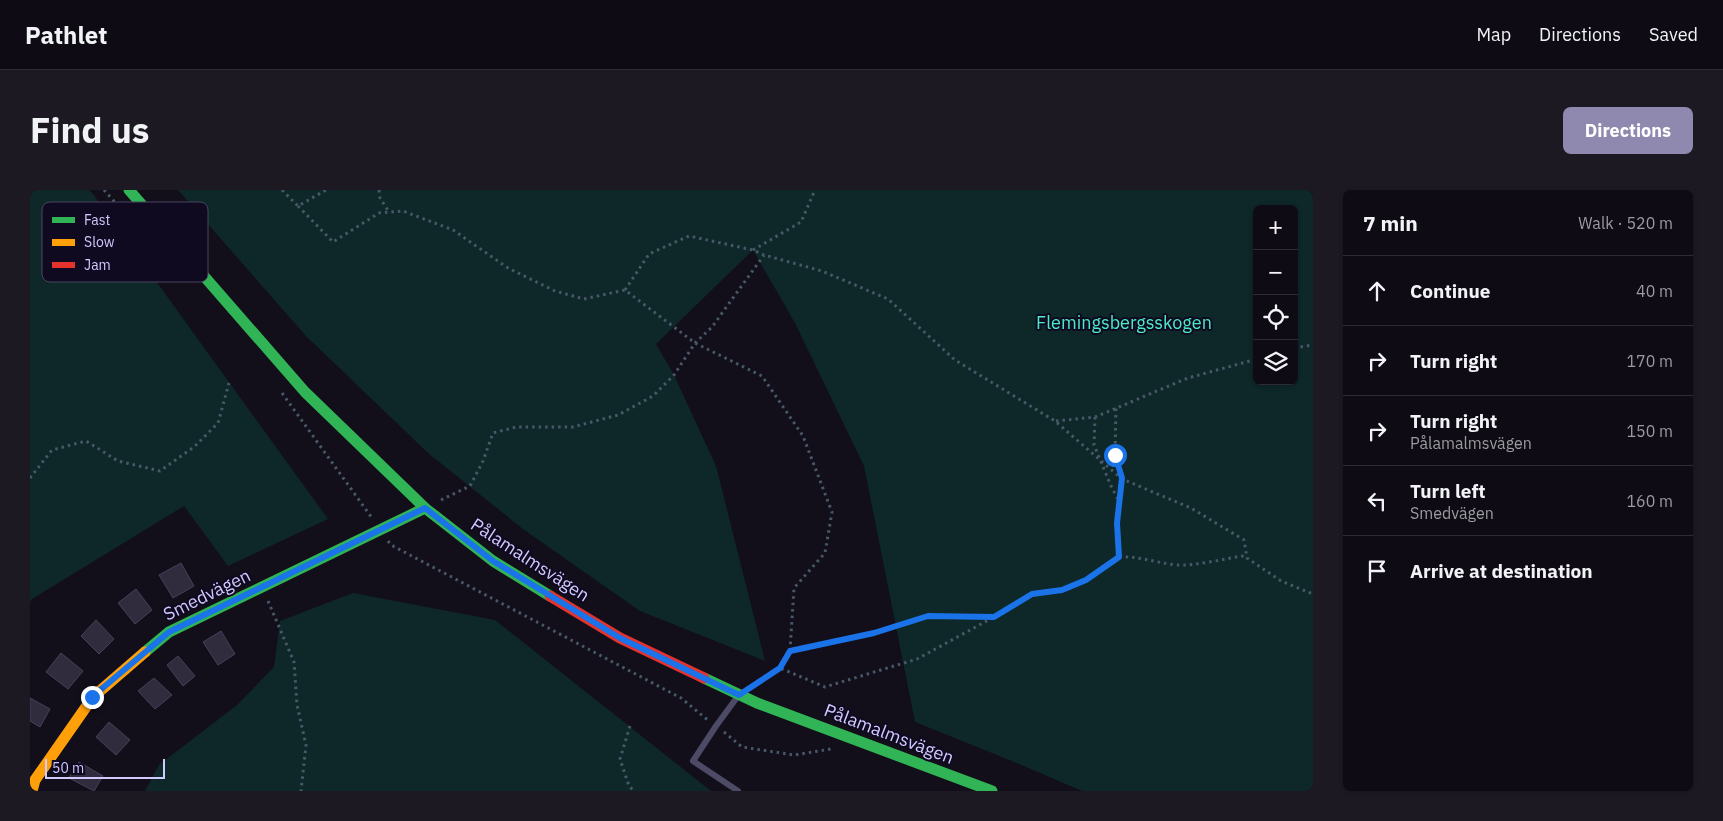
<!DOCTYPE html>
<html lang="en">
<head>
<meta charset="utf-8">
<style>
	:root { --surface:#0e0b14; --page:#1c1922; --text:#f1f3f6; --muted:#9b9ba0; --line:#2e2b34; --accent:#8f89af }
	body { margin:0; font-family:"IBM Plex Sans",sans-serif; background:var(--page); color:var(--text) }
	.controls { position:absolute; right:15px; top:15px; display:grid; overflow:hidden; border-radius:8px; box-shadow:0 1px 4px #0004 }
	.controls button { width:45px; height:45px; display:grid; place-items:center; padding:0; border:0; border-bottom:1px solid var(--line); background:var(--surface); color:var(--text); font:25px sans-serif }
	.scale { position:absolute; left:15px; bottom:12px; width:120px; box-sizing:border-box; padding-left:5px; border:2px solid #d2caff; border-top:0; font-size:14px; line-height:18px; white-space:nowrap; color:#d2caff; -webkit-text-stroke:4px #0f0a20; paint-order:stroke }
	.stop { position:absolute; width:15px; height:15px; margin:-11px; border:4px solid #1a73e8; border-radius:50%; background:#fff }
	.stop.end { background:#1a73e8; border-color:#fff; box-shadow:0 1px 5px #0008 }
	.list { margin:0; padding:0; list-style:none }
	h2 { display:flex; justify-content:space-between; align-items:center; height:65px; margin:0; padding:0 20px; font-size:21px }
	h2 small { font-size:16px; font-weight:400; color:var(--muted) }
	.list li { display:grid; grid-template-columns:32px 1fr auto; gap:15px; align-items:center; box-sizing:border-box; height:70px; padding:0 20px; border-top:1px solid var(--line) }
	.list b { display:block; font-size:19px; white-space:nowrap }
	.list p { margin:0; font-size:16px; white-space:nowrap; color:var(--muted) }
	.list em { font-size:16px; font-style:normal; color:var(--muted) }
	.icon { flex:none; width:28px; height:28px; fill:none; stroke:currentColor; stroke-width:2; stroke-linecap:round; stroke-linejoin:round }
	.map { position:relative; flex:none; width:1283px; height:601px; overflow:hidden; border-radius:8px }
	header { display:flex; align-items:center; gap:30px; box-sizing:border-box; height:70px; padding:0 25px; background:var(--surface); border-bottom:1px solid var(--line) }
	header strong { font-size:24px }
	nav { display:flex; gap:28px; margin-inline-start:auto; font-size:18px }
	.intro { display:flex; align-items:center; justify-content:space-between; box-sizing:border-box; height:120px; padding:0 30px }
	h1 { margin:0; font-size:35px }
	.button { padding:12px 22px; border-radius:8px; background:var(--accent); color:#fff; font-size:18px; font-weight:700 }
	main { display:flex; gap:30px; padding:0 30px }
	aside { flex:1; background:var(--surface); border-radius:8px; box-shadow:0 1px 4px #0004 }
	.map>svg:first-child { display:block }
	.green { fill:#0e2729; fill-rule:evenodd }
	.building { fill:#302c3e; stroke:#47405a }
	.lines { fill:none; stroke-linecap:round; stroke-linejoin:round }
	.path { stroke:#485868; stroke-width:3; stroke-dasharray:2.5 4; stroke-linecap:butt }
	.lane { stroke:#4c4a65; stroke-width:6 }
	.fast { stroke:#30b455; stroke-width:11 }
	.slow { stroke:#ff9f0a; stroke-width:11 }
	.jam { stroke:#e5322d; stroke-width:11 }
	.route { stroke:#1a73e8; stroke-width:6 }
	.labels { text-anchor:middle; stroke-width:4; stroke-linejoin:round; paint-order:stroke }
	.park-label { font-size:18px; fill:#4aebc8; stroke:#0f0a20 }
	.street-label { font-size:18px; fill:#d2caff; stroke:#0f0a20 }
	.key { fill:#0f0a20; stroke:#4a4463; stroke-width:1 }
	.key-label { font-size:14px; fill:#d2caff }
</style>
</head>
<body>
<header>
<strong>Pathlet</strong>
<nav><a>Map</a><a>Directions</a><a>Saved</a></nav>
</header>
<div class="intro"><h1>Find us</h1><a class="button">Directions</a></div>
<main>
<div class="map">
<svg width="1283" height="601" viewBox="0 0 1283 601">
	<rect width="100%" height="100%" fill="#120f1b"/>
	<path class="green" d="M0 0H59L63 4 298 329 198 376 154 316 2 409 0 412Z
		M148 0H1283V601H1052L994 576 885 532 834 276 765 133 723 60 626 154 644 185 686 276 735 471 610 421 493 339 398 263 276 146ZM1227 19H1264V191H1227Z
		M323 403 465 430 681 601H115L129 575 207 515 244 477 250 431Z"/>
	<path class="building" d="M151 373 164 396 143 408 129 385Z
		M106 399 122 420 105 434 88 413Z
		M66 430 84 449 69 464 51 446Z
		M191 441 205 464 188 475 173 452Z
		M31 463 53 481 38 499 16 482Z
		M148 466 165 486 153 496 137 475Z
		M124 488 142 505 125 519 108 501Z
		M0 508 20 519 10 537 0 531Z
		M79 532 100 550 86 565 66 547Z
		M49 572 73 586 64 601 39 588Z"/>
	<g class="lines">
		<path class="path" d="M74 0 100 29
			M252 0 268 16 296 0
			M349 0 350 8 359 22
			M268 16 303 52 349 23 373 21 423 40 478 78 525 101 554 109 595 100 665 153 732 186 773 246 802 322 795 363 764 398 760 461
			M723 60 771 32 785 0
			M595 100 619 64 659 46 723 60 734 65 792 81 858 109 925 170 1025 231 1092 289 1161 318 1214 350 1217 368 1251 391 1283 404
			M1264 158 1283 155
			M252 203 342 328
			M1065 227 1064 255 1081 296 1089 311
			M1026 231 1065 227 1158 188 1227 169
			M0 288 22 260 56 251 88 271 130 281 164 257 188 233 199 193
			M411 310 440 296 453 271 463 243 486 237H543L588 225 623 206 644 185 665 153 682 137 734 65
			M358 351 361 355 651 508 679 531
			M1089 367C1110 366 1126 373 1147 375 1164 376 1194 369 1212 366L1217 368
			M238 411 264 472 267 515 276 555 271 601
			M750 478 760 461 844 443 898 427H963
			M724 495 750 478 795 497 887 469 964 427 1002 403 1032 400 1056 390 1089 367 1087 333 1092 289 1085 265 1086 217
			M600 536 590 569 599 596 604 601
			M694 542 712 557 764 565 801 559"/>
		<path class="lane" d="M708 506 686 536 663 571 708 601"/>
		<path class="fast" d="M99 0 275 202 395 318 463 371 520 406
			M115 462 139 442 395 318
			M674 488 727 513 962 601"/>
		<path class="slow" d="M2 601 5 590 63 507 115 462"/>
		<path class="jam" d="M520 406 590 448 674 488"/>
	</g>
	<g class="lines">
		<path class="route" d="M62 507 139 442 395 318 463 371 590 448 709 505 750 478 760 461 844 443 898 426 964 427 1002 404 1032 400 1056 390 1089 367 1087 333 1092 288 1085 265"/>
	</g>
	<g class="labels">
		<g class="park-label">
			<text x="1094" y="139">Flemingsbergsskogen</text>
		</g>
		<g class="street-label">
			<text transform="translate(500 370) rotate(33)" y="6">Pålamalmsvägen</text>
			<text transform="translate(177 405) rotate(-26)" y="6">Smedvägen</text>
			<text transform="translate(859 544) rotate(21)" y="6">Pålamalmsvägen</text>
		</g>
	</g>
	<rect x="12" y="12" width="166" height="80" rx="8" class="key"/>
	<rect x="22" y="27" width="23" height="6" fill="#30b455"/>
	<rect x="22" y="49" width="23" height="7" fill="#ff9f0a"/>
	<rect x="22" y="72" width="23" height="6" fill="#e5322d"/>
	<g class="key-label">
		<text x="54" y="35">Fast</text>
		<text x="54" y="57">Slow</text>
		<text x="54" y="80">Jam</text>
	</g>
</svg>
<div class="controls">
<button>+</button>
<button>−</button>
<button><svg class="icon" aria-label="locate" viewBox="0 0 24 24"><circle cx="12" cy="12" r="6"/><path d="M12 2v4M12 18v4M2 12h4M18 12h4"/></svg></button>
<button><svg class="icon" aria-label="layers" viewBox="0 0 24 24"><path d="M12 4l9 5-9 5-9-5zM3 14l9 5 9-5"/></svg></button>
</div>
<div class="scale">50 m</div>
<div class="stop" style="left:1085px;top:265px"></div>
<div class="stop end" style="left:62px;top:507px"></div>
</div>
<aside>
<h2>7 min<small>Walk · 520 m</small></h2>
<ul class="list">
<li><svg class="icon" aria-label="ahead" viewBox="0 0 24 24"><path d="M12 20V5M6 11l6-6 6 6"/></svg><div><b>Continue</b></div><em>40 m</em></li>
<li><svg class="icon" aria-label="right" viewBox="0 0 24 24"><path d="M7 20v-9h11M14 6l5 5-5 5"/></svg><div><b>Turn right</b></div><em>170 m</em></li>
<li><svg class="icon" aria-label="right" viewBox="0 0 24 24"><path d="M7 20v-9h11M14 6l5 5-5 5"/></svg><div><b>Turn right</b><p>Pålamalmsvägen</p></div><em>150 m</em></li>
<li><svg class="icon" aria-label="left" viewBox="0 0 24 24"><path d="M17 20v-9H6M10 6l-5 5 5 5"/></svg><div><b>Turn left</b><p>Smedvägen</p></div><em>160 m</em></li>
<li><svg class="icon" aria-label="arrive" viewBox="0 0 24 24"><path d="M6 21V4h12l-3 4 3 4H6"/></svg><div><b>Arrive at destination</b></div></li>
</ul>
</aside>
</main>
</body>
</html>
